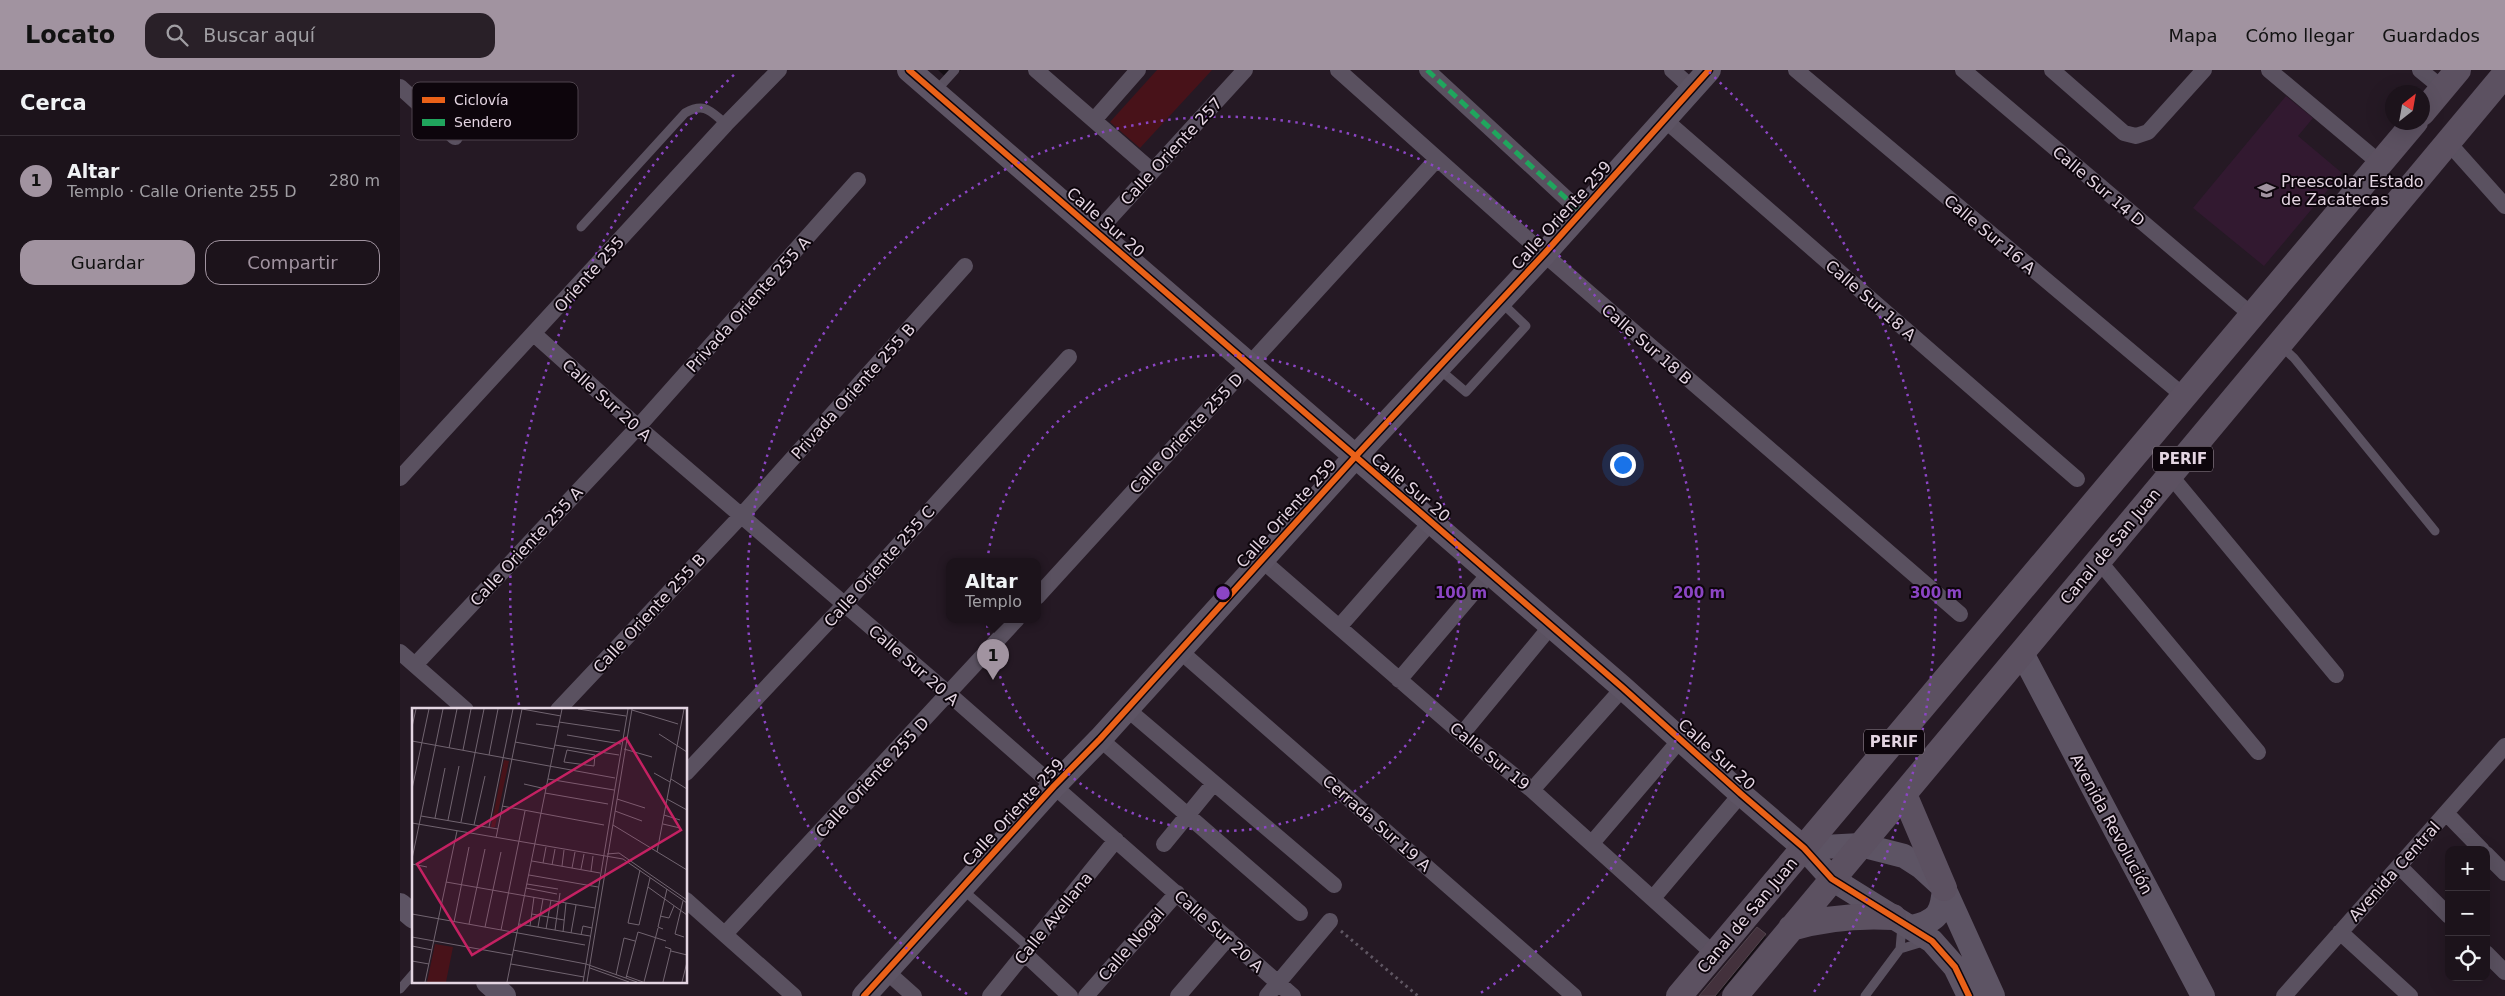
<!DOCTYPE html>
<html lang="es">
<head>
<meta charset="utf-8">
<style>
	:root { --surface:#1c131b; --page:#292028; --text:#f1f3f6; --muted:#a09ea3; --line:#3a323a; --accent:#a193a0 }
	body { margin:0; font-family:"DejaVu Sans",sans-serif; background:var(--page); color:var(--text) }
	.controls { position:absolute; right:15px; bottom:15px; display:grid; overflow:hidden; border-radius:10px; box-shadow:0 5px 20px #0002 }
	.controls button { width:45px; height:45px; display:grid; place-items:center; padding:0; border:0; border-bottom:1px solid var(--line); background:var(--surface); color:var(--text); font:25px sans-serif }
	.compass { position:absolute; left:1985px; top:15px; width:45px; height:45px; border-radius:50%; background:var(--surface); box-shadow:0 5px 20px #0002; rotate:31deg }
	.you { position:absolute; left:1222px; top:394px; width:18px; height:18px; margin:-12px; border:4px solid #fff; border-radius:50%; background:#1a73e8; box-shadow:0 0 0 8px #1a73e833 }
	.badge { display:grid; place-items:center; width:32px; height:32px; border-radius:50%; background:var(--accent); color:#111; font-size:16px; font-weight:700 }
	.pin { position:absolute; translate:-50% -41px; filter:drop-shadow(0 1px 2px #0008) }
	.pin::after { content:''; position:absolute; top:26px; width:18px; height:15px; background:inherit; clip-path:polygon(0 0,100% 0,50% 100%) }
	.popup { position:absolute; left:546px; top:488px; width:95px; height:65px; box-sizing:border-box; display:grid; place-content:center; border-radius:10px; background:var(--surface); filter:drop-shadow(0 1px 4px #0005); font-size:16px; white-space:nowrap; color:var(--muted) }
	.popup b { font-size:19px; color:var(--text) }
	.popup::after { content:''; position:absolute; left:50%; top:100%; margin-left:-10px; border:10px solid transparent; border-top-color:var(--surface) }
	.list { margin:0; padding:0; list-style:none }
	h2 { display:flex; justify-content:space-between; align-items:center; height:65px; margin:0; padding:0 20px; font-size:21px }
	h2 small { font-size:16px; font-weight:400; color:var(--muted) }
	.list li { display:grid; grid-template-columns:32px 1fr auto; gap:15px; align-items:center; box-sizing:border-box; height:90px; padding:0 20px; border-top:1px solid var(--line) }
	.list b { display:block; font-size:19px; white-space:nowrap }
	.list p { margin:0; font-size:16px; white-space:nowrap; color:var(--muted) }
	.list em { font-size:16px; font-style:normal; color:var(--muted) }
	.actions { display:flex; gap:10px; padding:15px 20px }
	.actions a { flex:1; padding:11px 0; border:1px solid var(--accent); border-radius:15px; text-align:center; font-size:18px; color:var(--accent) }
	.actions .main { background:var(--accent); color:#111 }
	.icon { flex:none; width:28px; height:28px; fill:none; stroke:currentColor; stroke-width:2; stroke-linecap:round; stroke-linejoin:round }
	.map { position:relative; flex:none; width:2105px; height:926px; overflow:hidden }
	header { display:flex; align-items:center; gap:30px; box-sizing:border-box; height:70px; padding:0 25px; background:var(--accent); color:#111 }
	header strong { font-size:24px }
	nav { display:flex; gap:28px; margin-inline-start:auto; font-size:18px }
	.search { width:350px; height:45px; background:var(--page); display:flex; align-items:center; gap:12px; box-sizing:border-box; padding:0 18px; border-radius:15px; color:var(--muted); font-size:19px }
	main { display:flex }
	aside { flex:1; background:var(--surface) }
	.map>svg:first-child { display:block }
	.built { fill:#321930 }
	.green { fill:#481219 }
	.shadow { fill:#0007 }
	.building { fill:#43313c; stroke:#52454d }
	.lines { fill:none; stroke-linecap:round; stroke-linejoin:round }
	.path { stroke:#5f5662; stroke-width:3; stroke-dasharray:2.5 4; stroke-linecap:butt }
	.lane { stroke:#5a5160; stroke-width:9 }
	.street { stroke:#5a5160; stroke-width:16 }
	.secondary { stroke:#5d5464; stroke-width:24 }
	.primary { stroke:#5c5161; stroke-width:26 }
	.quiet { stroke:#20a55d; stroke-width:5; stroke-dasharray:10 5; stroke-linecap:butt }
	.cycleway-casing { stroke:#0d050c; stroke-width:9 }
	.cycleway { stroke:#ea6118; stroke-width:6 }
	.ring { fill:none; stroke:#8b45c4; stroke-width:2.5; stroke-dasharray:2.5 5 }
	.labels { text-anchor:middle; stroke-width:4; stroke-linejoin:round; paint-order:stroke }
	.shield { fill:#0d050c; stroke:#a497a2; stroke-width:1 }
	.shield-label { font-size:15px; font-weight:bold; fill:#e4d5e2 }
	.street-label { font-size:16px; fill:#e4d5e2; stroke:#0d050c }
	.poi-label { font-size:16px; fill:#e4d5e2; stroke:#0d050c; text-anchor:start }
	.inset-road { fill:none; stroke:#716470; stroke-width:1 }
	.view { fill:#c42162; fill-opacity:0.15; stroke:#c42162; stroke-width:2.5 }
	.inset-edge { fill:none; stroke:#e4d5e2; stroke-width:2.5 }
	.key { fill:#0d050c; stroke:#4e434c; stroke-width:1 }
	.key-label { font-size:14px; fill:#e4d5e2 }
	.centre { fill:#8b45c4; stroke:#0d050c; stroke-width:2.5 }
	.ring-label { font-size:15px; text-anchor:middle; font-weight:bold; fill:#8b45c4; stroke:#0d050c; stroke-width:4; stroke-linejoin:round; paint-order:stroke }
</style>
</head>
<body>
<header>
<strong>Locato</strong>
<div class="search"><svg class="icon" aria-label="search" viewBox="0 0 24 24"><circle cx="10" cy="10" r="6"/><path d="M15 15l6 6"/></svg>Buscar aquí</div>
<nav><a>Mapa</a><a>Cómo llegar</a><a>Guardados</a></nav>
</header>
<main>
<aside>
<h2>Cerca<small></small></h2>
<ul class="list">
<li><span class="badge">1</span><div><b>Altar</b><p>Templo · Calle Oriente 255 D</p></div><em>280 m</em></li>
</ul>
<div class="actions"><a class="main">Guardar</a><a>Compartir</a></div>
</aside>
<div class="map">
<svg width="2105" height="926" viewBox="0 0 2105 926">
	<rect width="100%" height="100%" fill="#251924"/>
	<path class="built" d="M1886 26 1913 48 1898 66 1942 103 1864 196 1793 138Z"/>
	<path class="green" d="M757 0H812L740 78 710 52Z"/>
	<path class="shadow" d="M538 0H561L550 11Z
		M1357 859 1366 867 1318 926H1300Z"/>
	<path class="building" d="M1357 857 1366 864 1315 926H1299Z"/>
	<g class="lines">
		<path class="path" d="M941 861 1018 926"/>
		<path class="lane" d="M535 22 555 0
			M181 157 285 43C305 32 310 41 326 54
			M1880 275 1894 288 2035 461
			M1039 299 1066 322 1126 256 1101 232
			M561 818 629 878
			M1500 879 1523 872
			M0 919 14 903
			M1465 926 1500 879 1502 856"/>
		<path class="street" d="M636 0 751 100
			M938 0 1144 184 1560 544
			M1027 0 1182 143
			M1272 0 1293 19
			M1396 0 1785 327
			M1563 0 1853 246
			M1652 0 1724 63 1736 66 1748 62 1804 0
			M1869 0 1981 94
			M2020 0 2042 18
			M0 17 55 67
			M694 50 738 0
			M1265 50 1677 409
			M2047 71 2105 136
			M697 162 845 0
			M134 264 238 357 549 624 893 926
			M1770 405 1936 605
			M0 408 326 54 379 0
			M863 491 1062 664 1132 720 1314 884
			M1699 491 1858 682
			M637 527 1037 89
			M939 557 1031 452
			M780 581 1174 926
			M0 582 66 640
			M15 595 238 357 458 110
			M999 610 1090 503
			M727 639 934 815
			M158 640 341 446 565 196
			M1062 664 1151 556
			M700 669 900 843
			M286 703 444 535 669 287
			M1132 720 1223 618
			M2046 743 2082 780
			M1192 773 1280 670
			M764 774 814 713
			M2086 784 2105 803
			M1999 796 2049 846
			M1253 828 1341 724
			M286 830 394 926
			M1940 862 2010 926
			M325 864 617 549
			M2086 883 2105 902
			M625 884 670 926
			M486 901 514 926
			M590 926 716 770
			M686 926 777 823
			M778 926 828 868
			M867 926 930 851
			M1884 926 2105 676"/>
		<path class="secondary" d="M509 0 1223 618 1341 724 1404 778 1432 809 1532 871 1555 897 1569 926
			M1622 583 1803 926
			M1404 778 1461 775 1504 786 1521 797 1544 818 1593 926
			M0 835 14 847
			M1512 857C1538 851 1542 843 1544 818
			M88 912 104 926
			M464 926 654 716 700 669 955 387 1144 184 1309 0"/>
		<path class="primary" d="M2022 43 2058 0
			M1504 724 1544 818
			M1391 858C1425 848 1458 845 1493 847
			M1279 926 2015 52
			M1335 926 2105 4"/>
		<path class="quiet" d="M1027 0 1182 143"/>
		<defs>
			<path id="cycleway" d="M509 0 1223 618 1341 724 1404 778 1432 809 1532 871 1555 897 1569 926
				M464 926 654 716 700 669 955 387 1144 184 1309 0"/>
		</defs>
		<use href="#cycleway" class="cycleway-casing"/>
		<use href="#cycleway" class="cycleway"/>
	</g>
	<g class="ring">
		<circle cx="823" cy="523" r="238"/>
		<path d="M567 924A476 476 0 1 1 1079 924"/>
		<path d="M119 635A713 713 0 0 1 337 2M1309 2A713 713 0 0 1 1414 922"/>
	</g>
	<defs>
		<symbol id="school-bare" viewBox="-9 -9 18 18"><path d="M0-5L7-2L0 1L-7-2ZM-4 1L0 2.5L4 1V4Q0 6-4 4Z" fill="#a193a0" stroke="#0d050c" stroke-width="2.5" paint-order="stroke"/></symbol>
	</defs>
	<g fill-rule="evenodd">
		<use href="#school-bare" x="1854" y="108" width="25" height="25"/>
	</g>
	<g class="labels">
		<g class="shield">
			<rect x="1753" y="376.5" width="60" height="25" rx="4"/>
			<rect x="1464" y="659.5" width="60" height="25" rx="4"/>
		</g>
		<g class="shield-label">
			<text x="1783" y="394">PERIF</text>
			<text x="1494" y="677">PERIF</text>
		</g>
		<g class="street-label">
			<text transform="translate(771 81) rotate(-47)" y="6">Calle Oriente 257</text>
			<text transform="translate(1699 116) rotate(40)" y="6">Calle Sur 14 D</text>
			<text transform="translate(1161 145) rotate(-48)" y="6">Calle Oriente 259</text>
			<text transform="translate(706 152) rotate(41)" y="6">Calle Sur 20</text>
			<text transform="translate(1590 164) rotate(40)" y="6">Calle Sur 16 A</text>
			<text transform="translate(189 204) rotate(-48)" y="6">Oriente 255</text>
			<text transform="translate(1471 230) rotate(41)" y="6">Calle Sur 18 A</text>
			<text transform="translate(348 234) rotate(-48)" y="6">Privada Oriente 255 A</text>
			<text transform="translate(1247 274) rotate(41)" y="6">Calle Sur 18 B</text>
			<text transform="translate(453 321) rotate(-48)" y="6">Privada Oriente 255 B</text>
			<text transform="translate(207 330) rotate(42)" y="6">Calle Sur 20 A</text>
			<text transform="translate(786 363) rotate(-47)" y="6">Calle Oriente 255 D</text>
			<text transform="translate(1011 417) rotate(40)" y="6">Calle Sur 20</text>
			<text transform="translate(886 443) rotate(-48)" y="6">Calle Oriente 259</text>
			<text transform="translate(126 476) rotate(-47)" y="6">Calle Oriente 255 A</text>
			<text transform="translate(1710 476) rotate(-50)" y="6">Canal de San Juan</text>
			<text transform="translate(479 496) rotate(-48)" y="6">Calle Oriente 255 C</text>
			<text transform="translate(249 543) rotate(-47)" y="6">Calle Oriente 255 B</text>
			<text transform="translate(514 595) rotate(41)" y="6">Calle Sur 20 A</text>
			<text transform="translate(1317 684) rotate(42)" y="6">Calle Sur 20</text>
			<text transform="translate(1090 686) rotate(39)" y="6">Calle Sur 19</text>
			<text transform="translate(472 707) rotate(-47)" y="6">Calle Oriente 255 D</text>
			<text transform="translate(613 742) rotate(-47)" y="6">Calle Oriente 259</text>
			<text transform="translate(977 753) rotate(41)" y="6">Cerrada Sur 19 A</text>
			<text transform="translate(1712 754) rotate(62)" y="6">Avenida Revolución</text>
			<text transform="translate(1994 801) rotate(-48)" y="6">Avenida Central</text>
			<text transform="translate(1347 845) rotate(-50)" y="6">Canal de San Juan</text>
			<text transform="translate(653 848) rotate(-51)" y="6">Calle Avellana</text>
			<text transform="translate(819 861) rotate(42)" y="6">Calle Sur 20 A</text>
			<text transform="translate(731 874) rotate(-49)" y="6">Calle Nogal</text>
		</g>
		<g class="poi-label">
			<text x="1881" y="117">Preescolar Estado<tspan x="1881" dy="18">de Zacatecas</tspan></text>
		</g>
	</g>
	<g transform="translate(12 638)">
		<rect width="275" height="275" fill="#251924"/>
		<path d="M92 52 97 53 83 119H79ZM23 236 41 239 34 274H15Z" fill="#481219"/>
		<path class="inset-road" d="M110 1 149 8M166 1 214 8M220 2 266 16M147 14 208 23M124 16 146 19M0 19 4 1M247 26 275 44M155 27 209 36M0 33 203 70M103 34 142 41M143 37 207 47M37 40 45 1M212 41 240 49M51 42 59 1M155 42 183 47 182 58 152 54ZM77 47 86 1M242 65 258 74M136 71 202 82M259 71 275 81M112 76 134 81M0 81 17 1M133 85 196 96M205 91 233 100M255 91 275 102M90 98 192 117M203 103 230 113M252 107 268 112M9 108 86 121M23 110 33 60M36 112 47 58M49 114 72 1M0 115 211 151 275 195M251 116 268 120M62 117 73 68M201 117 275 162M77 119 101 1M84 130 110 1M245 144 272 1M195 146 207 145 275 192M0 151 31 1M120 153 188 165M131 155 134 139M0 156 15 159M140 157 143 141M150 158 152 142M160 160 163 144M169 161 172 146M228 162 216 215 227 217 238 170M179 163 181 148M117 167 186 179M34 174 183 200M115 176 146 181M236 179 275 207M114 180 145 186M271 193 263 226 272 229M0 206 173 237M120 206 152 212M248 208 257 210 262 198M42 214 57 139M57 216 73 141M107 216 178 228M118 218 122 189M73 219 89 144M126 219 131 191M134 221 139 192M251 221 246 219 255 181M89 222 113 103M143 222 148 185M151 224 154 195M159 225 164 197M169 227 171 218 180 220M0 229 100 247M0 238 20 242M101 242 174 256 225 274M259 243 275 247M0 253 17 256M99 256 172 269M178 260 217 274M204 267 212 230 223 233M214 268 231 274M214 270 226 224 254 233M13 274 45 123M95 274 150 1M171 274 216 1M175 274 220 1M232 274 246 220M251 274 259 241 253 239M270 274 275 254"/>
		<path class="view" d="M214 30 269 122 60 247 5 156Z"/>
		<rect width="275" height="275" class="inset-edge"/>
	</g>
	<rect x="12" y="12" width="166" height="58" rx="8" class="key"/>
	<rect x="22" y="27" width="23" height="6" fill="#ea6118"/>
	<rect x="22" y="49" width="23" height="7" fill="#20a55d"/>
	<g class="key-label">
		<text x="54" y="35">Ciclovía</text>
		<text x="54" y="57">Sendero</text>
	</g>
	<circle cx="823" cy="523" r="8" class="centre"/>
	<g class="ring-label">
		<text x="1061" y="528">100 m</text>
		<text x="1299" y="528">200 m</text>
		<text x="1536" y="528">300 m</text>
	</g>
</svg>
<div class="controls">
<button>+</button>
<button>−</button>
<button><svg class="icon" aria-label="locate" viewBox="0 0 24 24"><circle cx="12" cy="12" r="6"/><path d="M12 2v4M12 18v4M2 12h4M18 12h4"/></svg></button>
</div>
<svg class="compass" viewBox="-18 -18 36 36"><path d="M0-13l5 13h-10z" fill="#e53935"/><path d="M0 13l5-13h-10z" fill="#a09ea3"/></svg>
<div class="you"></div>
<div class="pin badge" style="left:593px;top:610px">1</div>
<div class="popup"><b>Altar</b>Templo</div>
</div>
</main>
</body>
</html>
